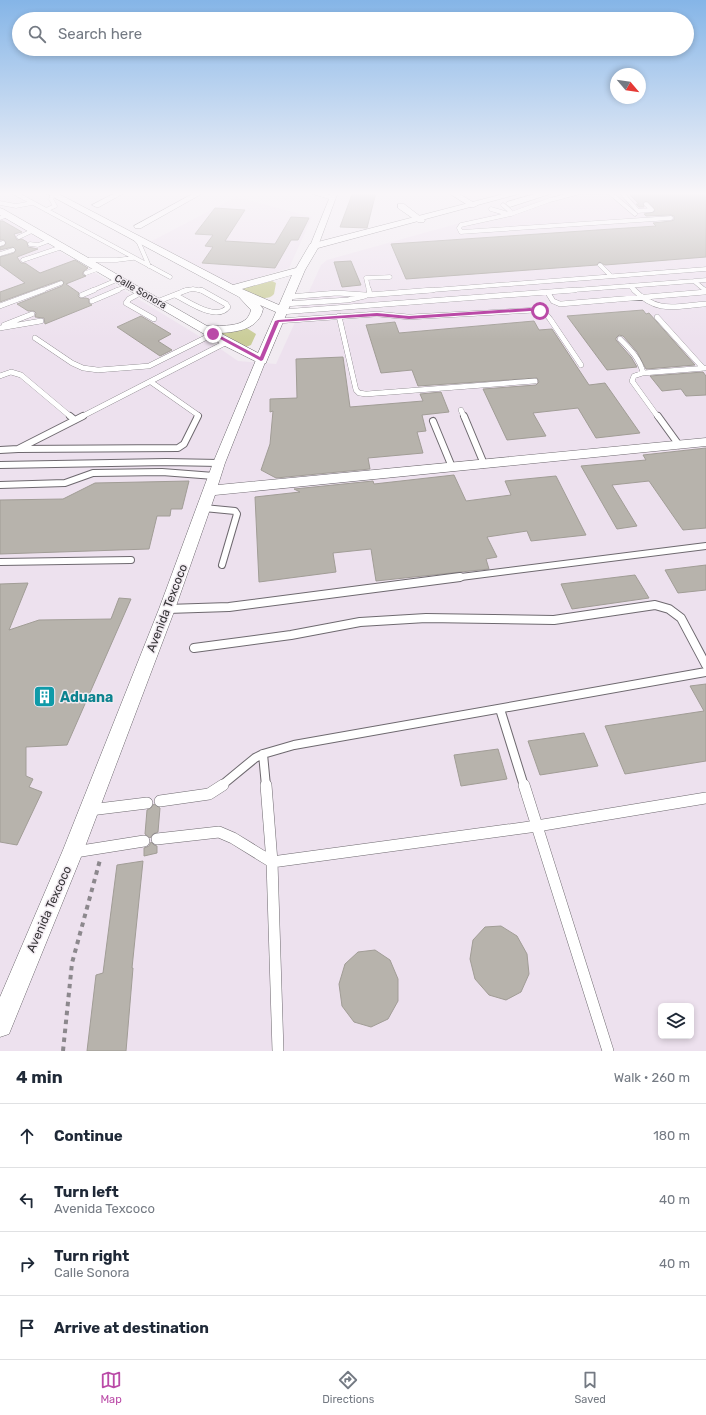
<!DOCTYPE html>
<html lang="en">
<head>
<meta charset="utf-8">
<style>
	:root { --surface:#fff; --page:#f6f6f7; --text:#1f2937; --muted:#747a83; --line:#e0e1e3; --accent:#ba4aa7 }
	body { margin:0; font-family:Rubik,sans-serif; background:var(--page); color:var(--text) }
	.controls { position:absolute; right:12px; bottom:12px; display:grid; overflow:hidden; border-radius:6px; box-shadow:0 2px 6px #0003 }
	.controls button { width:36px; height:36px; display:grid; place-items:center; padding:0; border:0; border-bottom:1px solid var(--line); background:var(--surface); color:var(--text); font:20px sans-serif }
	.compass { position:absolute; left:610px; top:68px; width:36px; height:36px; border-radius:50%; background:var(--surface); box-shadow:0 2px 6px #0003; rotate:119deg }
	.stop { position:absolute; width:12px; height:12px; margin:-9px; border:3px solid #ba4aa7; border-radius:50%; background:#fff }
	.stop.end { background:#ba4aa7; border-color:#fff; box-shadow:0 1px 4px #0008 }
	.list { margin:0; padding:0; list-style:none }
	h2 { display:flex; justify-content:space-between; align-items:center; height:52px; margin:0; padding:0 16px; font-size:17px }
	h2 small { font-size:13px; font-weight:400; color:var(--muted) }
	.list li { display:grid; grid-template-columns:26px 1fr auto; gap:12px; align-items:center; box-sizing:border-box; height:64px; padding:0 16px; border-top:1px solid var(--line) }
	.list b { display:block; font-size:15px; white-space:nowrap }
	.list p { margin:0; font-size:13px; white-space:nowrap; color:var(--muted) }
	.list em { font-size:13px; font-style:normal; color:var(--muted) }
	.icon { flex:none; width:22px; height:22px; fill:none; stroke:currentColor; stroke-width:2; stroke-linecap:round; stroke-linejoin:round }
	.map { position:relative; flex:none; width:706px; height:1051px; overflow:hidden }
	.search { position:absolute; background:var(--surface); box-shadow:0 2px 6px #0003; left:12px; right:12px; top:12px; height:44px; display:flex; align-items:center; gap:10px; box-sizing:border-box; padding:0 14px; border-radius:22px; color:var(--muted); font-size:15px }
	.sheet { height:308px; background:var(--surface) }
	nav { display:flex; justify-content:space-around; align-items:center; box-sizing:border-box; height:56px; border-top:1px solid var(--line); background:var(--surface); font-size:11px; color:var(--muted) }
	nav a { display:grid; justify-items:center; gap:2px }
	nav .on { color:var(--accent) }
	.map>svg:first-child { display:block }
	.built { fill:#ede1ee; fill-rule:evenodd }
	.green { fill:#cacd99 }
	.building { fill:#b7b3ac; stroke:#a19d96 }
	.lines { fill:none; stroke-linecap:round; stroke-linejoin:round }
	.service-far4-casing { stroke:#6e696f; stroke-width:4.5 }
	.service-far3-casing { stroke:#6e696f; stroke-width:5.5 }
	.service-far2-casing { stroke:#6e696f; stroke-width:8 }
	.service-far1-casing { stroke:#6e696f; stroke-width:10 }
	.service-casing { stroke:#6e696f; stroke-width:12 }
	.minor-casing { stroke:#6e696f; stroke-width:1 }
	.tertiary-casing { stroke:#6e696f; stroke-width:1 }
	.path { stroke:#8c888d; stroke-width:4; stroke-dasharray:4.5 4.5; stroke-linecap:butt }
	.service-far4 { stroke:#fff; stroke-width:4 }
	.service-far3 { stroke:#fff; stroke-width:5 }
	.service-far2 { stroke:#fff; stroke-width:6 }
	.service-far1 { stroke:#fff; stroke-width:8 }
	.service { stroke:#fff; stroke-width:11 }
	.minor { fill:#fff; fill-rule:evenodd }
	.tertiary { fill:#fff; fill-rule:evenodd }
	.route { fill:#ba4aa7 }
	.labels { text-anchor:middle; stroke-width:3; stroke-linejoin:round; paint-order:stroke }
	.far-street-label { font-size:10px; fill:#343235; stroke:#f1ebf1 }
	.street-label { font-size:12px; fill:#343235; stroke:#f1ebf1 }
	.near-culture-label { font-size:14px; font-weight:bold; fill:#0d838f; stroke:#f1ebf1; text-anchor:start }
</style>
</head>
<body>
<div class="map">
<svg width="706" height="1051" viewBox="0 0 706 1051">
	<rect width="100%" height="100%" fill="#f1ebf1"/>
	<path class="built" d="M571 192H706V1051H0V215L222 350 238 361 276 364 321 265 327 260ZM661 1006H691V1036H661Z
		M236 197 312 217 289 268 233 285 150 242Z"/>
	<path class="green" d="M272 281 276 283 274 294C265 304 250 293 240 289Z
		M245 327 256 334 251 345 246 347 221 333Z"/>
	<path class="building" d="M353 192H376L367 228 340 227Z
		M627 192H706V257L605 265 599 262 597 265 406 279 391 244 656 226 653 223 671 221 674 220V216L671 215 646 216 644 214 654 212V208L647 201 643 203 644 207H639L636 204H639Z
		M215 208 245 210 225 241 275 244 291 217 309 218 298 240H291L275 268 202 263 213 247 205 246 213 235 195 234Z
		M0 221H3L22 232 14 234 17 240 22 239 27 242 28 247 38 249 17 257 21 263H25L40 273 75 260 88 268 83 272V275L86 276 66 284 79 293 78 296 80 298H86L89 299V303L92 305 45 324 44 318 35 317 36 313 34 311H28L17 304 62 286 64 282 61 280 0 302V292L25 283 0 265V257L14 253 16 250 13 247 0 250V247L4 246 6 243 4 240H0Z
		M351 261 361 285 342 287 334 262Z
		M643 310 646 314 649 313 695 365 646 369 637 352 623 336 619 335 616 338V340L631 357 637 367 607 370 567 316Z
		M141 316 171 334 158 341 172 350 160 356 117 327Z
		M534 321 539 330 552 329 589 385 605 383 640 433 596 438 578 408 533 413 546 436 507 440 483 389 536 385 539 382 537 378 418 386 412 370 381 373 366 325 395 322 399 333Z
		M343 357 350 407 423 401 420 394 441 392 449 412 422 415 426 431 417 432 423 453 368 458 370 469 276 478 261 470 270 444 273 411 270 412V399L297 398 296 359Z
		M703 372 706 376V395L686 396 681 389 662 391 650 376Z
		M706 448V528L683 530 649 481 612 485 637 526 617 529 581 466 646 460 643 455Z
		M454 475 466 501 511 495 505 481 556 476 586 535 531 541 527 531 487 537 497 557 486 559 489 569 376 581 371 549 333 553 336 572 259 582 255 497 300 492 294 489 373 481 374 484Z
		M189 481 182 509H171L170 516H157L149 549 0 554V500L63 499 95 483Z
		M706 565V590L678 593 665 570Z
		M635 575 649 598 572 609 561 584Z
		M28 583 9 630 39 620 111 619 119 598 131 599 67 745 26 747V776L33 779 29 787 42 792 17 845 0 842V584Z
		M706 684V761L625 774 605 726 704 711 690 686Z
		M584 733 598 766 540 775 528 741Z
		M498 749 507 779 461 786 454 755Z
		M154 804 160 808 158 832 153 834 150 838 145 834 147 810 151 808Z
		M151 842 154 845 157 846V853L144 856V848L149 846Z
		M143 861 132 968H133L126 1051H87L96 975 103 973 117 865Z
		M501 926 517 936 527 954 529 974 521 992 506 1000 489 995 475 979 470 959 473 940 485 927Z
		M375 950 390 960 398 979V1001L388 1019 371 1027 354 1022 342 1006 339 984 345 964 358 952Z"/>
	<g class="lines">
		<defs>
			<path id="service-far4" d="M13 192 170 277
				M580 192 550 200 511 214 461 225 459 228 461 232 671 218
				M587 192H602
				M609 192 635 214
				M621 192 638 211 652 210 646 204
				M0 203 16 206 32 203
				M503 205 510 211 511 214
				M491 209 508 214
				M46 210 55 206 51 199 53 195
				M0 218 8 215
				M19 237 34 230
				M134 237 139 243 149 266
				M0 244 3 243
				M30 244 38 245 51 240
				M0 254 13 250
				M23 260 62 247
				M85 260H117L133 258
				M600 265 611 276
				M86 273 100 268
				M694 281 706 280
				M630 286 635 291
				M40 291 61 283
				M91 291 119 279
				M115 291 129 285
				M183 291 193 289 203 291
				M369 291 366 278 390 277
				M420 291 706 269
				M561 291 694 281 706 291"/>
			<path id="service-far3" d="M369 290 370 295
				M634 290C658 314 675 306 706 304
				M705 290 706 291
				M142 292 129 299 126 303 154 319
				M548 293 553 301 560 304 706 292
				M82 295 94 290
				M175 295C188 301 216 322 228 307L226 304 201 290
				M287 297 337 293 367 295 433 290
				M92 301 118 290
				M159 301 187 290
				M284 304 348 300 365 296
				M0 306 43 290
				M281 312 575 290
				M339 316 356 390 359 393 366 394 535 381
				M657 317 703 368
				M278 321 377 314 409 317 536 310 545 313 550 319 581 365
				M4 325 32 314
				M0 328 41 321
				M35 338 72 363 83 368 98 370 149 366 213 334
				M620 339C630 349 640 359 643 373L634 376 632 381 658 417
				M643 373 706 368
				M0 376 11 372 21 375 71 417
				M151 382 198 415 197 417
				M461 410 464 417
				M81 417 227 342"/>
			<path id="service-far2" d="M70 416 75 420
				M464 416 484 464
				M658 416 679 445
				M433 421 452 467
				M18 449 178 448 184 444 198 416
				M0 450 18 449 83 416
				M0 465 166 462 219 463
				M0 485 65 483 93 473 162 472 214 476
				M204 508 235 511 237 514 222 565
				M0 562 131 560
				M453 578 706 546"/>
			<path id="service-far1" d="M167 609 229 607 460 577
				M194 648 291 635 360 622 426 618 554 620 655 605 669 609 681 618 706 665
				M500 709 524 786
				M263 754 266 786
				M221 786 255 758 263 754 294 745 706 672"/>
			<path id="service" d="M266 785 272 862 278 1051
				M524 785 608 1051
				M160 801 209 794 223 785
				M90 810 147 803
				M157 839 219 832 233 838 272 862 537 826 706 798
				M75 852 144 841"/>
			<path id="minor" d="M117 192H126L99 207H96L92 205Z
				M196 192H205L141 228H135L134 226Z
				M306 192H319L330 195 331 192H338L318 246 314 248 310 246 329 199Z
				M447 192H456L478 205 474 207H471Z
				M398 204H404L425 220 424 222H418L398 208Z
				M261 357 266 360 225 463 218 485 706 438V446L215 495 175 609 83 852 9 1034 0 1037V997L63 850 159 609 213 463 256 360Z"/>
			<path id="tertiary" d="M44 192H55L233 285 296 268 310 244 511 192H526L318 248 305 270 267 360 266 363 261 364 223 345 0 215V208L3 209 207 326C222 325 247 329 251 310L239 297ZM292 275 279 305 242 289ZM260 305 276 312 258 353 220 333C238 332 259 329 263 309Z
				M541 192H556L510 207 506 204 507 202Z"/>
		</defs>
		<use href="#service-far4" class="service-far4-casing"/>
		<use href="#service-far3" class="service-far3-casing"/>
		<use href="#service-far2" class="service-far2-casing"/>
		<use href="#service-far1" class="service-far1-casing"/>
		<use href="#service" class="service-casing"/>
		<use href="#minor" class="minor-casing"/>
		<use href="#tertiary" class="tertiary-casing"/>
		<path class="path" d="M63 1051 72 963 100 860"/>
		<use href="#service-far4" class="service-far4"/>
		<use href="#service-far3" class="service-far3"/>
		<use href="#service-far2" class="service-far2"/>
		<use href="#service-far1" class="service-far1"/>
		<use href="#service" class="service"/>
		<use href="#minor" class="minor"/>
		<use href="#tertiary" class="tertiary"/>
	</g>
	<linearGradient id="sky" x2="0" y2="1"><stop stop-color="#85b5e7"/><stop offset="0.57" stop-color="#f9f6f9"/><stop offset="1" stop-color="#f9f6f9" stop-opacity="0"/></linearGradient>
	<rect width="706" height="339" fill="url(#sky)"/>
	<path class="route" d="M530 308 543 311 540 312 530 311 409 319 377 316 279 322 263 360 261 361 211 334 215 333 260 357 275 321 278 320 377 313 409 316Z"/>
	<defs>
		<symbol id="building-square" viewBox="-11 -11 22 22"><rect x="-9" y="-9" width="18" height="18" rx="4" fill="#0f9aa8" stroke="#f1ebf1"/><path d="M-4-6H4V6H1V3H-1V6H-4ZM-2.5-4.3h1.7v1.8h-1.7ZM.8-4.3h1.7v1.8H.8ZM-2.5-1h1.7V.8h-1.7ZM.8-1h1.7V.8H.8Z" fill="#fff"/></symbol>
	</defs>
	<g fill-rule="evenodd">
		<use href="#building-square" x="32" y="684" width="25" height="25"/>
	</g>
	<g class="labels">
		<g class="far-street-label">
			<text transform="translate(141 291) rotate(30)" y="4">Calle Sonora</text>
		</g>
		<g class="street-label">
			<text transform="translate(167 608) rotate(-69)" y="4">Avenida Texcoco</text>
			<text transform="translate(49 909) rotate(-66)" y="4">Avenida Texcoco</text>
		</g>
		<g class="near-culture-label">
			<text x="60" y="702">Aduana</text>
		</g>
	</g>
</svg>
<div class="controls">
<button><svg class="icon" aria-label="layers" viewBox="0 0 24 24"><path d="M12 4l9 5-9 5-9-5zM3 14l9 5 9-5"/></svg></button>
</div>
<svg class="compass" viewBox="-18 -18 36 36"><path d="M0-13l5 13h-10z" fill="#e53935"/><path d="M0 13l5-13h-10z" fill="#747a83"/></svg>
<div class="stop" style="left:540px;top:311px"></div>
<div class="stop end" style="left:213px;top:334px"></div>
<div class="search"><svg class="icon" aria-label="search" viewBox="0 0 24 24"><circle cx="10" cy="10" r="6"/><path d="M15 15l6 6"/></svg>Search here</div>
</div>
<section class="sheet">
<h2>4 min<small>Walk · 260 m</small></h2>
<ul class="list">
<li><svg class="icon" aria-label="ahead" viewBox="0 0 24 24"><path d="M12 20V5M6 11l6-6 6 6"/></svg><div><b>Continue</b></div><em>180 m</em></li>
<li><svg class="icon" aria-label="left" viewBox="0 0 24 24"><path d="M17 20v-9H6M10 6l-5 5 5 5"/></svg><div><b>Turn left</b><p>Avenida Texcoco</p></div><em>40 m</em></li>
<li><svg class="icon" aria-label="right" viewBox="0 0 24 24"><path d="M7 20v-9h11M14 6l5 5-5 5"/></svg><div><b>Turn right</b><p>Calle Sonora</p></div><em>40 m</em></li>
<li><svg class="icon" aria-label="arrive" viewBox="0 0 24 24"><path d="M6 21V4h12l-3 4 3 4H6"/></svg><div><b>Arrive at destination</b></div></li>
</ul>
</section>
<nav>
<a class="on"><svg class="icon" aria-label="map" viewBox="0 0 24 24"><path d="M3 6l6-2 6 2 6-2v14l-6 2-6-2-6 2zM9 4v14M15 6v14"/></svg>Map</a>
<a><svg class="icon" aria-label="directions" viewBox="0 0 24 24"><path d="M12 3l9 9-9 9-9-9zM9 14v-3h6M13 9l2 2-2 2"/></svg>Directions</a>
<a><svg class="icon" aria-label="saved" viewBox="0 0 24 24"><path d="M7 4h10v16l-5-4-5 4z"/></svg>Saved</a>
</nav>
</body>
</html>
